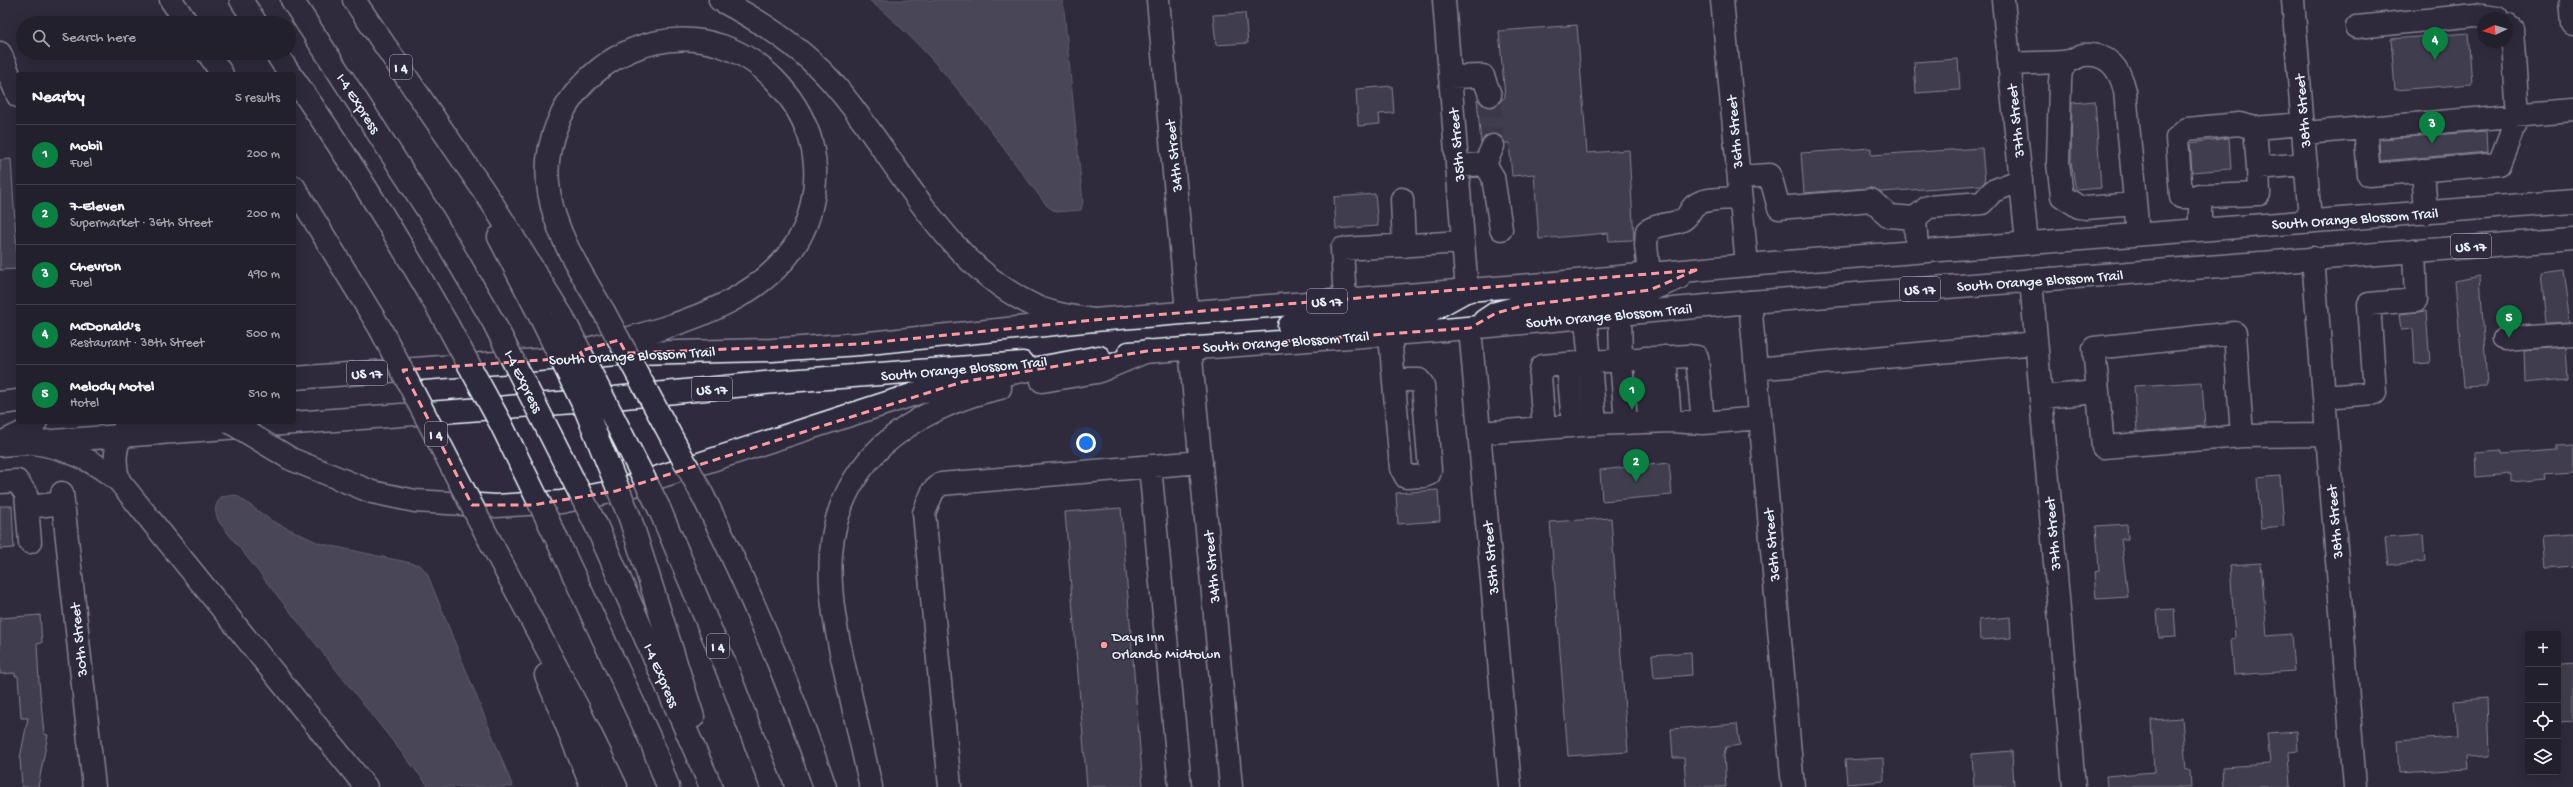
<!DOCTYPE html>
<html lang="en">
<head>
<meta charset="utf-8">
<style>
	:root { --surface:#23202e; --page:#2b2836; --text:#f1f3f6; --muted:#a3a3aa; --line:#403e4a; --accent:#0b8043 }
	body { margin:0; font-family:"Gochi Hand",sans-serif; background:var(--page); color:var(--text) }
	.controls { position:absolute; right:12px; bottom:12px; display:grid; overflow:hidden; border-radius:4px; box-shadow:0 4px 16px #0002 }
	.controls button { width:36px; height:36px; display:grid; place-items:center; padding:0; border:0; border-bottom:1px solid var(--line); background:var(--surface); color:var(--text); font:20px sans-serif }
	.compass { position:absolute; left:2477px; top:12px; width:36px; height:36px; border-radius:50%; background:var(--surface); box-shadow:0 4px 16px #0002; rotate:266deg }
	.you { position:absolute; left:1086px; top:443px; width:14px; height:14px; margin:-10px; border:3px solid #fff; border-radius:50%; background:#1a73e8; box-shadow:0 0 0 6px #1a73e833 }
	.badge { display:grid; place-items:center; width:26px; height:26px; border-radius:50%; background:var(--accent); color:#fff; font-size:13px; font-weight:700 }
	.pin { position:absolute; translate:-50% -33px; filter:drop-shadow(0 1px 2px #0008) }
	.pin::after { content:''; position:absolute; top:21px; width:14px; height:12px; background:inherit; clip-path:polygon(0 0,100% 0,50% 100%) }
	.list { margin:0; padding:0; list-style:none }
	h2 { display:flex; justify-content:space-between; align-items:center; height:52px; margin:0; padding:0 16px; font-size:17px }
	h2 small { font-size:13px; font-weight:400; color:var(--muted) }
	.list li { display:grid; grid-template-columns:26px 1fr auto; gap:12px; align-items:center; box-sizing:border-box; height:60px; padding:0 16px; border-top:1px solid var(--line) }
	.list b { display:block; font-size:15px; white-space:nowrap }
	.list p { margin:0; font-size:13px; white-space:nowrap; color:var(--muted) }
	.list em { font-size:13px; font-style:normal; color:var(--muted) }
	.icon { flex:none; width:22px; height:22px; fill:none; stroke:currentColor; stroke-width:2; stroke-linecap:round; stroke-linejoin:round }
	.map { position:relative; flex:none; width:2573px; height:787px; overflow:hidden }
	.search { position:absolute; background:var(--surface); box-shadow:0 4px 16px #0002; left:16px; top:16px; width:280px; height:44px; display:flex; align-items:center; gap:10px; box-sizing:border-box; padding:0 14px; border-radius:22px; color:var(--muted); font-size:15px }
	.panel { position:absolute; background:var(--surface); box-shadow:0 4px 16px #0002; left:16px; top:72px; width:280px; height:352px; border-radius:4px }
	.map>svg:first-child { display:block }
	.water { fill:#696978; stroke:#9c9fab }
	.building { fill:#575565; stroke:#e8f1f8 }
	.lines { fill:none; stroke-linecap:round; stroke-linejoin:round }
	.minor-tunnel { stroke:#4b4859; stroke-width:22; stroke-dasharray:22 11; stroke-linecap:butt }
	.minor-casing { stroke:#e8f1f8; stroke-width:25 }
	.major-casing { stroke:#e8f1f8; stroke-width:25 }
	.highway-casing { stroke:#e8f1f8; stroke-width:25 }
	.minor { stroke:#2f2a3d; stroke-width:22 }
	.major { stroke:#2f2a3d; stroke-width:22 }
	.highway { stroke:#2f2a3d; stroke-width:22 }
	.highway-bridge-casing { stroke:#e8f1f8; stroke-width:25; stroke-linecap:butt }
	.highway-bridge { stroke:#2f2a3d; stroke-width:22 }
	.marked { fill:none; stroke:#ff9aa2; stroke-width:3; stroke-dasharray:8 5; stroke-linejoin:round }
	.poi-dot { fill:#ff9aa2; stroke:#2f2a3d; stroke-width:1.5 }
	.labels { text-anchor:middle; stroke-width:3; stroke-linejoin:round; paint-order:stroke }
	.shield { fill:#2f2a3d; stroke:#b0b5c0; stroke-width:1 }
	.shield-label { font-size:14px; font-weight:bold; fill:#e8f1f8 }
	.street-label { font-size:15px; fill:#e8f1f8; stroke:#2f2a3d }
	.poi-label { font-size:15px; fill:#e8f1f8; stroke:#2f2a3d; text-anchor:start }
</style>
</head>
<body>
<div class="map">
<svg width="2573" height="787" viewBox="0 0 2573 787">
	<rect width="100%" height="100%" fill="#2f2a3d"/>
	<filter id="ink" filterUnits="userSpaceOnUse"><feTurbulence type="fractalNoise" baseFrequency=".025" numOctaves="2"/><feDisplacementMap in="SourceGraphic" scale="8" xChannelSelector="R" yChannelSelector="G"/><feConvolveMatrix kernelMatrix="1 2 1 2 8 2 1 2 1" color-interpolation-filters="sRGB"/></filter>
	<g filter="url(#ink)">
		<path class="water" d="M869 0H1063L1083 202 1081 210 1056 212 1047 206C992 134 941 57 869 0Z
			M236 495 272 521 319 543 420 565 427 573 513 787H429L219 522C214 511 214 506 221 497Z"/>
		<path class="building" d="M1245 13 1248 43 1216 45 1213 15Z
			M1577 25 1587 153 1629 150 1634 240 1609 241 1608 233 1539 239 1534 174 1512 176 1509 143H1505L1498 135 1486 136 1481 143 1477 99 1488 107H1494L1505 97 1499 31Z
			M2468 33 2472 84 2395 90 2391 39Z
			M1958 59 1960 90 1916 93 1914 62Z
			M1392 86 1394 113 1379 114 1380 124 1358 126 1356 89Z
			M2095 101 2101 188 2076 190 2071 162 2072 103Z
			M2487 131 2488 152 2380 161 2379 139Z
			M2229 138 2231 169 2192 172 2190 143Z
			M1871 148V155L1982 148 1985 182 1981 185 1882 192 1870 188 1804 193 1801 153Z
			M11 159 18 269 0 270V160Z
			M1375 194 1378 226 1336 229 1334 197Z
			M2564 270 2571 322 2546 323 2541 273Z
			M2480 276 2487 386 2464 387 2455 281Z
			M2426 311 2430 363 2415 364 2413 329 2401 330 2399 314Z
			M2565 347 2567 379 2525 383 2524 350Z
			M2202 382 2205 426 2137 432 2134 386Z
			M2573 444V472L2542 474 2543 479 2512 482V474L2476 477 2475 452 2502 450V454L2557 450V445Z
			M1669 463 1672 495 1602 501 1600 470Z
			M2280 476 2284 526 2261 528 2257 478Z
			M1438 490 1440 521 1398 524 1396 493Z
			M0 506H12L14 548 0 549Z
			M1121 508 1143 787H1087L1065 512Z
			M1611 518 1628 752 1568 756 1550 522Z
			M2127 524 2128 539H2121L2128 597 2096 599 2094 572 2099 571 2096 526Z
			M2573 533V566L2546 568 2543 535Z
			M2423 535 2425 561 2388 565 2385 538Z
			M2261 563 2267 636 2291 634 2294 671 2234 675 2231 639 2235 638 2230 565Z
			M2174 609 2176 637 2159 638 2157 610Z
			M40 615 42 643 37 644 39 681 44 734 48 735 38 787H22L20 758 28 718H21L18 676H15V673L0 674V618Z
			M2010 617 2011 638 1980 640 1979 620Z
			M1691 652 1692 675 1654 678 1652 655Z
			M2573 663V722L2558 723V664Z
			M2487 698 2489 756 2467 757 2468 769 2399 773 2397 741 2457 737 2454 701Z
			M2182 718 2186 770H2190L2191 787H2107L2106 776 2154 772 2151 720Z
			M1737 724 1740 745 1726 747 1724 755 1726 787H1686L1684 758H1673L1671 729Z
			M2297 731 2298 751 2289 752 2291 787H2223L2222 767 2270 764 2267 733Z
			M2012 751 2014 787H1974L1972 754Z
			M1883 758 1884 781 1847 784 1845 760Z"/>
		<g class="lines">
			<path class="minor-tunnel" d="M1490 95 1493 146"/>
			<defs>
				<path id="minor" d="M1158 0 1187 312
					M1444 0 1467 291
					M1722 0 1747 265
					M2003 0 2027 243
					M2293 0 2310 221
					M2571 0 2573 23
					M2357 27 2476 15 2497 18
					M2069 61 2061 70 2060 82 2058 163 2062 196 2079 207 2086 208 2135 204
					M2010 64C2029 62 2050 64 2069 61 2074 60 2078 56 2083 55 2108 52 2120 69 2125 91L2138 234
					M1450 77 1483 76 1490 95
					M2303 124 2255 128 2258 168 2306 164
					M2255 128 2239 124 2187 129 2177 138 2181 197 2259 194 2258 168
					M2365 128 2369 175 2499 164 2518 115 2512 29 2507 25
					M2304 133 2573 111
					M1485 164 1493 146
					M1457 166 1485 164 1493 177 1501 229
					M2423 170 2426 213
					M1739 177 1770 175 1779 208 1871 200 1889 216 1915 218
					M1402 199 1404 246
					M2200 229V196
					M1917 251 1915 218 1928 207 1982 203 1993 191 2021 180
					M2313 258 2355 787
					M1649 274 1646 245 1647 231C1657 224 1669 225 1680 221 1689 218 1688 212 1694 206 1705 197 1728 199 1740 198
					M2031 280 2074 787
					M1345 300 1342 249 1463 242
					M1750 302 1793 787
					M1586 318 1590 362 1621 360 1620 314
					M1470 328 1510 787
					M1390 334 1401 468 1406 477 1424 476 1429 474 1430 470 1423 385 1419 380H1394
					M2504 339 2573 334
					M1190 348 1231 787
					M1665 357 1670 421
					M1646 358 1649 422
					M1568 364 1573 426
					M1756 369 2036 343
					M2041 397 2097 392
					M2324 397 2375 393 2369 304 2416 300 2414 251
					M1626 423 1621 360 1688 356 1697 357 1703 423
					M1544 428 1540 376 1542 366 1590 362 1595 424
					M1479 433 1595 424 1670 421 1703 423 1760 418
					M2242 436 2103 447 2094 348 2235 333 2242 436 2327 435
					M1150 466 1180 787
					M0 482 17 481 26 494 30 542
					M62 493 94 787
					M28 507 63 503
					M950 787 924 513 933 491 941 484 1201 462"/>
				<path id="major" d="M1484 321 1496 313 1540 301 1650 290 1679 278
					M1289 326 1422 315 1462 293
					M1129 353 1445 330 1750 302 2573 239
					M294 378 632 353 772 350 859 344 1094 320 1544 284 1747 265 2573 201
					M0 403 18 401
					M5 441 30 429 36 422
					M0 445 574 402 775 382 1023 363"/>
				<path id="highway" d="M171 0 187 23
					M241 0 256 23
					M292 0 434 220 494 323
					M354 0 492 203 562 316
					M720 0C761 21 801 47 832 82 898 157 940 262 1035 306 1053 314 1074 317 1094 320
					M0 53 18 96
					M208 53 222 74
					M276 53 290 74
					M294 79C350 159 400 241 448 326
					M294 187 380 328
					M499 237 541 318
					M561 356C647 332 792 309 812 203 817 181 816 156 809 135 795 95 763 60 722 46 631 16 534 97 549 192 556 236 582 274 604 312
					M1042 381 1097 372 1147 351
					M34 443C67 448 93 460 119 481L366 787
					M291 459 372 492 415 501 496 506 561 502 616 491 924 391 962 382 1099 357
					M119 481C112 459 116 441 128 422
					M701 492C749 587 790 686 825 787
					M659 508 725 664 772 787
					M630 518 693 717
					M596 525 711 787
					M555 535 651 741 668 787
					M490 541 578 708 616 787
					M546 675 592 787
					M871 787C863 750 854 712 846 675 827 592 813 511 882 446 914 417 958 397 1000 388"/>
			</defs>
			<use href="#minor" class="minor-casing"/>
			<use href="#major" class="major-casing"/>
			<use href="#highway" class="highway-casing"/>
			<use href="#minor" class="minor"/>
			<use href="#major" class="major"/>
			<use href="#highway" class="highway"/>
			<defs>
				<path id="highway-bridge" d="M604 312 701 492
					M562 316 659 508
					M541 318 585 408 630 518
					M494 323 596 525
					M448 326 501 424 555 535
					M380 328 490 541
					M230 422 291 459"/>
			</defs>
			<use href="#highway-bridge" class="highway-bridge-casing"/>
			<use href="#highway-bridge" class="highway-bridge"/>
		</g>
	</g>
	<path d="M0 0H2573V787H0ZM1696 270 1650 290 1526 305 1496 313 1470 328 1147 351 962 382 616 491 533 505H472L403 370 583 357 580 351 619 340 626 353 859 344 1094 320Z" fill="#2f2a3d" fill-opacity=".55" fill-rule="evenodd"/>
	<path class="marked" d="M1696 270 1650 290 1526 305 1496 313 1470 328 1147 351 962 382 616 491 533 505H472L403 370 583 357 580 351 619 340 626 353 859 344 1094 320Z"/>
	<circle class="poi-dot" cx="1104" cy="645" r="4"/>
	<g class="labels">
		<g class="shield">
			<rect x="390" y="55" width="22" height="24" rx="3"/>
			<rect x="2451" y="234" width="40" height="24" rx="3"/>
			<rect x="1900" y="277" width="40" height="24" rx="3"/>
			<rect x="1307" y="289" width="40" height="24" rx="3"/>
			<rect x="347" y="361" width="40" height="24" rx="3"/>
			<rect x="692" y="377" width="40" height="24" rx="3"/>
			<rect x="425" y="422" width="22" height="24" rx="3"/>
			<rect x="707" y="634" width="22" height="24" rx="3"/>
		</g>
		<g class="shield-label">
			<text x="401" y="72">I 4</text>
			<text x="2471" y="251">US 17</text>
			<text x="1920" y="294">US 17</text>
			<text x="1327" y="306">US 17</text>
			<text x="367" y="378">US 17</text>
			<text x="712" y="394">US 17</text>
			<text x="436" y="439">I 4</text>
			<text x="718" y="651">I 4</text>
		</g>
		<g class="street-label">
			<text transform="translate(359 103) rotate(57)" y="5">I-4 Express</text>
			<text transform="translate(2302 111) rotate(-95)" y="5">38th Street</text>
			<text transform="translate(2015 121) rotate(-96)" y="5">37th Street</text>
			<text transform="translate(1734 132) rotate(-95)" y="5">36th Street</text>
			<text transform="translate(1456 145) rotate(-95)" y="5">35th Street</text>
			<text transform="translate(1173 156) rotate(-96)" y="5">34th Street</text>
			<text transform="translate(2355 218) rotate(-4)" y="5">South Orange Blossom Trail</text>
			<text transform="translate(2040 280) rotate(-4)" y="5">South Orange Blossom Trail</text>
			<text transform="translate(1609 315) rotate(-5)" y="5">South Orange Blossom Trail</text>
			<text transform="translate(1286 341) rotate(-4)" y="5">South Orange Blossom Trail</text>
			<text transform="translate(632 355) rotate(-3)" y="5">South Orange Blossom Trail</text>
			<text transform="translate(964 368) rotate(-5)" y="5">South Orange Blossom Trail</text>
			<text transform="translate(524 381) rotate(63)" y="5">I-4 Express</text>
			<text transform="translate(2334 522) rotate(-95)" y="5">38th Street</text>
			<text transform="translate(2052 534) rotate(-95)" y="5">37th Street</text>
			<text transform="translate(1771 545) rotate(-95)" y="5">36th Street</text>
			<text transform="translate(1490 558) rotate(-95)" y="5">35th Street</text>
			<text transform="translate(1211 567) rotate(-95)" y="5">34th Street</text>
			<text transform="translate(78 640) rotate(-96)" y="5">30th Street</text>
			<text transform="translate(662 675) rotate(66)" y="5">I-4 Express</text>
		</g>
		<g class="poi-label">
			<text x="1112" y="641">Days Inn<tspan x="1112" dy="17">Orlando Midtown</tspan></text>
		</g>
	</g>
</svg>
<div class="controls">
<button>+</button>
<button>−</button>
<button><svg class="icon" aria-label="locate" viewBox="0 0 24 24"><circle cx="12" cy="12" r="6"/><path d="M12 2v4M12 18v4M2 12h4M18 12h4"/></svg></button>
<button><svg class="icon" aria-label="layers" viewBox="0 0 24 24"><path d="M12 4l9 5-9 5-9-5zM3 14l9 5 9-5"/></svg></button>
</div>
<svg class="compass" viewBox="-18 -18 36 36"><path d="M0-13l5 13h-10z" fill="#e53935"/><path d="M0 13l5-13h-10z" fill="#a3a3aa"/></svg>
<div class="you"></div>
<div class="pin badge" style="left:1632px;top:410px">1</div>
<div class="pin badge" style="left:1636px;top:482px">2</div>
<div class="pin badge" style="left:2432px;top:144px">3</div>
<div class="pin badge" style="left:2435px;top:60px">4</div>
<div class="pin badge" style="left:2509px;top:338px">5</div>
<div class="search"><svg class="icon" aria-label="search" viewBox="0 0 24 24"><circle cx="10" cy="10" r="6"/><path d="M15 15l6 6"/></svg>Search here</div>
<section class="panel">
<h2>Nearby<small>5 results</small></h2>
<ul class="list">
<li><span class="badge">1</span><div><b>Mobil</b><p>Fuel</p></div><em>200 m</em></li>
<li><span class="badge">2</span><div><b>7-Eleven</b><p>Supermarket · 36th Street</p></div><em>200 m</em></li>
<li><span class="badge">3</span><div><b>Chevron</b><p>Fuel</p></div><em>490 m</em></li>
<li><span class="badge">4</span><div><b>McDonald's</b><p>Restaurant · 38th Street</p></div><em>500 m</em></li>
<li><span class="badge">5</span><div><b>Melody Motel</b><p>Hotel</p></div><em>510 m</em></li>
</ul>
</section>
</div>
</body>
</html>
